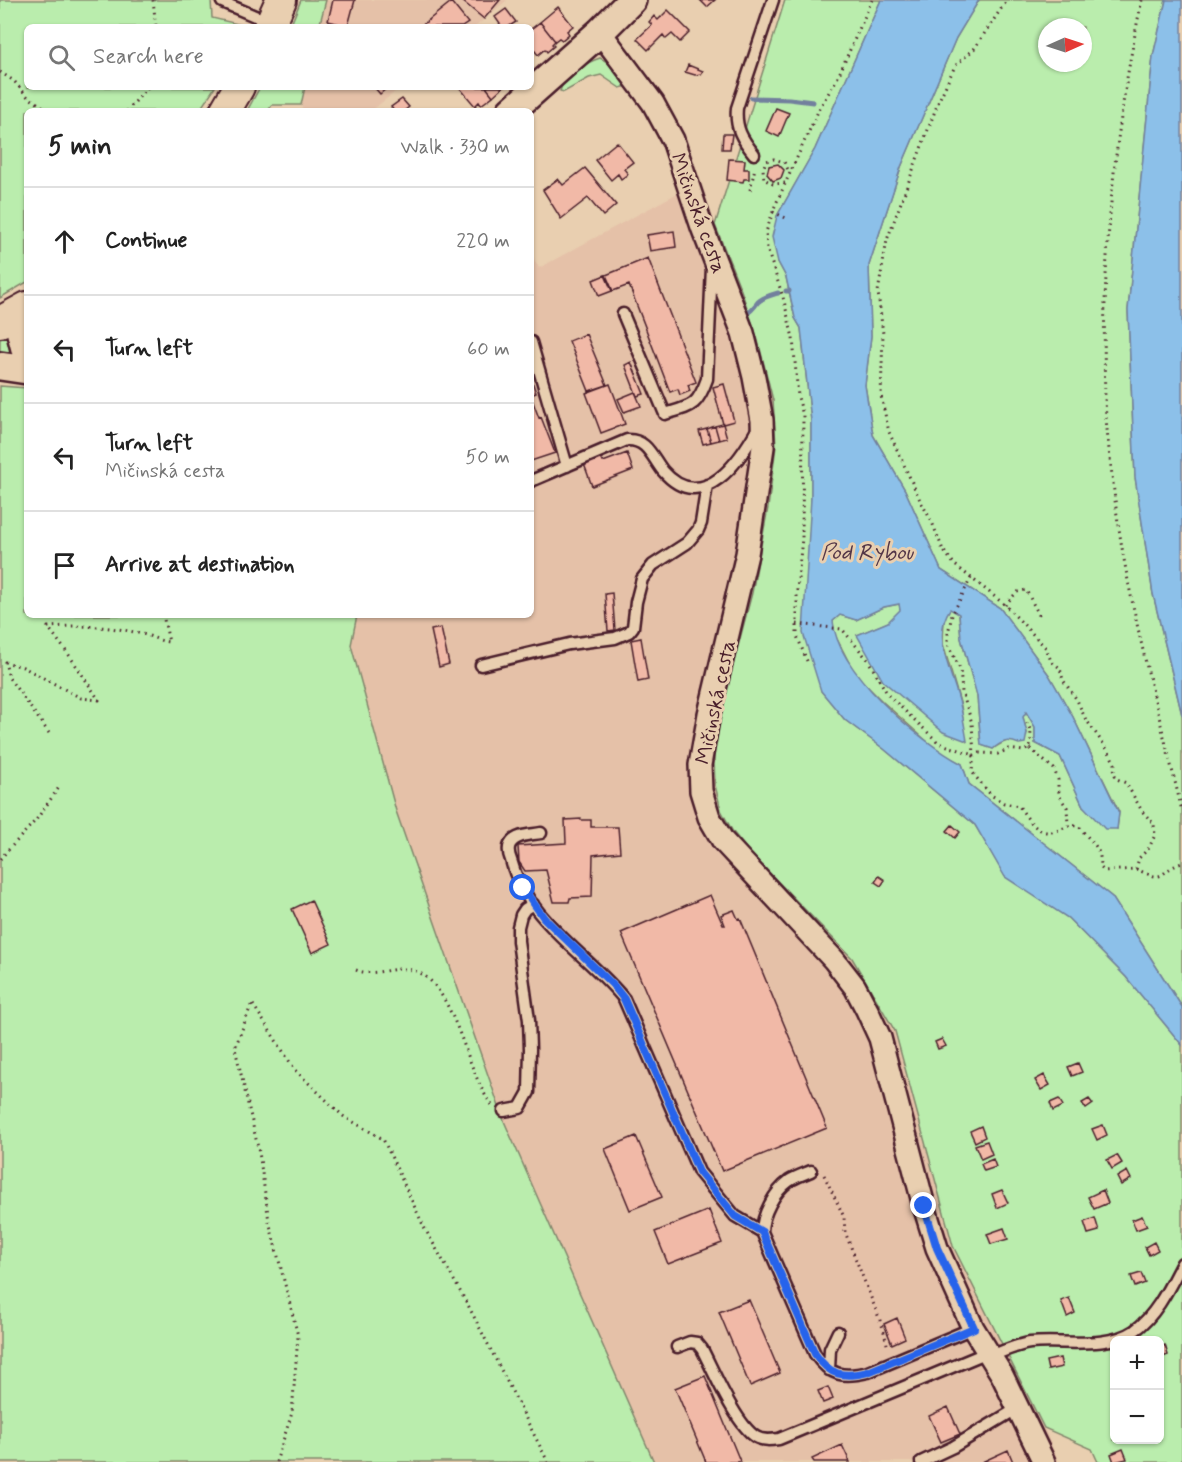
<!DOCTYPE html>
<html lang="en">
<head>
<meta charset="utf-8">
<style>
	:root { --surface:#fff; --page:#f2f2f2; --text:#222; --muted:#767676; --line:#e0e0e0 }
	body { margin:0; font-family:Mynerve,sans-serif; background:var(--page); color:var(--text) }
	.controls { position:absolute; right:18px; bottom:18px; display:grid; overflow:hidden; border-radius:9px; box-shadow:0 2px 4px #0004 }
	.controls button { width:54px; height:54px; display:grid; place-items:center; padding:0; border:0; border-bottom:2px solid var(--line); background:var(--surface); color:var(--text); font:30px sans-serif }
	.compass { position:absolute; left:1038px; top:18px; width:54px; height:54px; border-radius:50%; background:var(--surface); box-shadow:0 2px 4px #0004; rotate:87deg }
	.stop { position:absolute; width:18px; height:18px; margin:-14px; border:4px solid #2563eb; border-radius:50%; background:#fff }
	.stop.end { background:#2563eb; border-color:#fff; box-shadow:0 2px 6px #0008 }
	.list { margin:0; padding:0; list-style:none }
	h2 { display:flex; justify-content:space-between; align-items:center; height:78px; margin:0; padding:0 24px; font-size:26px }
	h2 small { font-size:20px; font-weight:400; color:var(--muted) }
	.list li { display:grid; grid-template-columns:39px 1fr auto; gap:18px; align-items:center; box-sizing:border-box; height:108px; padding:0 24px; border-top:2px solid var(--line) }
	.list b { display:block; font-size:22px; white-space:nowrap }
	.list p { margin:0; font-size:20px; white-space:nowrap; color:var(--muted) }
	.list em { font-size:20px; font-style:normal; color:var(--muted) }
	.icon { flex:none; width:33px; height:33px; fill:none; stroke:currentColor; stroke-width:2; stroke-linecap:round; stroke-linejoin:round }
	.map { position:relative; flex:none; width:1182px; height:1462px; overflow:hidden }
	.search { position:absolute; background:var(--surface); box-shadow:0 2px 4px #0004; left:24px; top:24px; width:510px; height:66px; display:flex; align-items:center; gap:15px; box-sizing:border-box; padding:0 21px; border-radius:9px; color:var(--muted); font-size:22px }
	.panel { position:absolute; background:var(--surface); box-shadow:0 2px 4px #0004; left:24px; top:108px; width:510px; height:510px; border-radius:9px }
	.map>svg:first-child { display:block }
	.built { fill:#e5c1a8 }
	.green { fill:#baedad; stroke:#82866c; stroke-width:1.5; fill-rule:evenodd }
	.water { fill:#8cc0e9; stroke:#72809d; stroke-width:1.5 }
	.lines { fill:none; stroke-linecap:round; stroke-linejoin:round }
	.stream { stroke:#72809d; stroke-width:5 }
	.building { fill:#f1b9a7; stroke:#4a1f2b; stroke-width:1.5 }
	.service-casing { stroke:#4a1f2b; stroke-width:15 }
	.minor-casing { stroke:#4a1f2b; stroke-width:26 }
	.tertiary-casing { stroke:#4a1f2b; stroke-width:32 }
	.secondary-casing { stroke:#4a1f2b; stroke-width:34 }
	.path { stroke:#4a1f2b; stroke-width:3; stroke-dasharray:1.5 4.5; stroke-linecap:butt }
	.service { stroke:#e9cfb0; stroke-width:10 }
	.minor { stroke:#e9cfb0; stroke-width:21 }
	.tertiary { stroke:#e9cfb0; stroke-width:27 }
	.secondary { stroke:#e9cfb0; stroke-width:30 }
	.route { stroke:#2563eb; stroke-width:8 }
	.labels { text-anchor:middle; stroke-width:6; stroke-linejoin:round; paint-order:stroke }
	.street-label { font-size:21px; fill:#4a1f2b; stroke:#e9cfb0 }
	.water-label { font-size:22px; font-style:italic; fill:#543748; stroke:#e9cfb0 }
</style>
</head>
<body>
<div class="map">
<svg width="1182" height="1462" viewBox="0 0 1182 1462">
	<rect width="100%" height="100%" fill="#e9cfb0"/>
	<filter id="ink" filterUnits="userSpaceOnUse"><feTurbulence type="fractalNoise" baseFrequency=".0167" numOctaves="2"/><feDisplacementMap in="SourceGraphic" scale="12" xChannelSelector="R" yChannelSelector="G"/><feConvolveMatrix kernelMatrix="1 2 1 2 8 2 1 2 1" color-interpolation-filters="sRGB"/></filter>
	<g filter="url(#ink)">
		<path class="built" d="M326 0H507L475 27H319Z
			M305 87H401L371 111H303L301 105Z
			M698 182 741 290 757 337 773 400 776 446 768 508 752 593 717 726 714 758 715 785 721 810 733 832 750 853 852 958 895 1031 953 1246 1044 1428 1059 1462H654L504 1121 396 811 351 645 357 615H531V254L539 268Z"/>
		<path class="green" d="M0 0H211L212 18 250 27H27V87H215L199 111H27V282L0 298Z
			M301 0H326L319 27H290Z
			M785 0H881L815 149 777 216 778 262 786 277 795 318 801 328 811 421V498L821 691 845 720 884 749 975 825 1005 876 1068 918 1126 977 1182 1045V1462H1098L1092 1449 1044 1428 953 1246 895 1031 852 958 750 853 733 832 721 810 715 785 714 758 717 726 752 593 768 508 776 446 773 400 757 337 741 290 715 225ZM1114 1340H1160V1440H1114Z
			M979 0H1166L1153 56 1128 310 1135 477 1153 594 1182 715V1007L1112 897 969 784 962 764 939 752 883 702 855 674 834 633 833 621 840 615 856 620 884 607 899 604 901 610 889 622 857 635 966 741 961 706 943 644 944 618 950 608 959 614 961 638 977 696 981 745 993 749C1003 741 1015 738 1027 733L1023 717 1026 711 1035 727V743L1060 756 1083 806 1117 829 1119 812 1073 717 1049 675 1000 608 941 570 905 490 873 435 865 385 871 336 869 265 901 167 956 38ZM1047 27H1083V63H1047Z
			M600 58C613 64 620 74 628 86L620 88 601 75 589 78 564 92 560 91C564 75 585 63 600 58Z
			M260 87H305L301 105H272L268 111H247Z
			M8 336 15 355 0 353V339Z
			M0 386 27 388V615H357L351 645 396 811 504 1121 654 1462H0Z"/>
		<path class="water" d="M881 0H979L956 38 901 167 869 265 871 336 865 385 873 435 905 490 941 570 1000 608 1049 675 1073 717 1119 813 1117 829H1105L1083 806 1060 756 1035 743V727L1026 712 1023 717 1027 733 1025 743 1019 744C1008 739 1002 741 993 749L981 745 977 696 961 638 959 614 950 609C931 636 953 675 960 704 963 716 965 729 967 741L943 732 883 681 857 635 888 622 900 610 899 604 884 607 856 620 840 615 833 621C837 672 919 741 962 764L969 784 1112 897 1182 1007V1045L1126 977 1068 918 1005 877 975 825 884 749 845 720 821 691 803 633 811 498V421L801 328 795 318 786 277 778 262 772 237 777 216 815 149Z
			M1166 0H1182V715L1153 594 1135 477 1128 310 1153 56Z"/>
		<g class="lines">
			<path class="stream" d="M751 98 789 99 813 102
				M786 291H789
				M746 314C753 310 753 308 758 302 763 297 771 295 778 293"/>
		</g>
		<path class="building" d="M333 0H355L348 26 328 21Z
			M461 0H500L484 19Z
			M700 0H715L707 7Z
			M451 2 468 23 462 27H420Z
			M558 7 573 26 567 31 569 34 562 40 559 38 555 41 540 22Z
			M506 9 516 22 508 27H502L495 17Z
			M668 10 690 32 680 42 672 34 666 39 663 35 648 50 637 39 652 25 649 22 654 16 658 20Z
			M540 22 555 41 552 44 554 46 547 52 545 49 538 55 531 46V29Z
			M688 65 703 71 701 74 695 75 685 72Z
			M374 87H388L380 94Z
			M459 87H486L493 96 481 105 479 102 475 106Z
			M486 87H503L493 96Z
			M402 99 409 107 404 111H394L391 107Z
			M776 108 789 113 779 137 766 131Z
			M723 134H732L730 149H722Z
			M617 142 633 162 624 169 628 174 621 179 618 174 611 180 595 160Z
			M729 159 745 160 744 169H749V179H744L743 182 727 180Z
			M778 164 784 170 781 178 773 181 767 174 769 166Z
			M585 168 616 205 603 216 588 198 561 219 543 190 558 179 563 185Z
			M674 231 676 247 650 251 647 235Z
			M648 258 696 382 688 385 690 391 680 395 678 389 670 392 629 285 613 291 606 275Z
			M605 275 612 291 599 296 593 280Z
			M586 334 607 385 589 391 569 341Z
			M631 362 644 394 637 396 625 365Z
			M533 384 536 393 531 395V385Z
			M610 384 625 424 601 433 586 393Z
			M724 384 734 421 723 424 713 387Z
			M635 392 641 406 624 412 618 399Z
			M531 397 539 418 541 417 555 453 531 461Z
			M723 424 727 438 719 440 715 426Z
			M715 426 719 440 711 442 707 429Z
			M707 429 711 442 703 444 699 431Z
			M627 453 633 470 592 486 584 464 601 458 603 462Z
			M612 593 615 630 608 631 605 594Z
			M441 628 449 664 439 667 431 630Z
			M641 638 648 680 638 682 631 640Z
			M581 819V820H591V827H618L620 852 593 855 592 897 570 898 569 902H554L546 870 525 871 519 862 518 846 566 843 565 820Z
			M952 825 960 832 955 838 947 831Z
			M879 876 885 880 881 886 875 882Z
			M710 895 723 925H725L721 915 734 910 738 919 740 918 827 1128 722 1171 621 933Z
			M311 900 331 944 312 953 292 909Z
			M942 1039 946 1046 938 1049 935 1042Z
			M1078 1063 1082 1072 1072 1076 1068 1067Z
			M1044 1075 1050 1085 1041 1090 1035 1080Z
			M1059 1099 1063 1106 1053 1111 1050 1103Z
			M1089 1099 1093 1104 1086 1109 1082 1103Z
			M1103 1125 1107 1135 1097 1140 1092 1129Z
			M981 1126 985 1137 975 1142 970 1131Z
			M636 1136 662 1197 630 1210 605 1149Z
			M987 1141 992 1154 981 1159 975 1145Z
			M1117 1155 1122 1163 1112 1169 1107 1160Z
			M993 1159 996 1167 984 1171 981 1164Z
			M1127 1171 1131 1179 1121 1185 1117 1177Z
			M1002 1190 1008 1203 997 1208 992 1194Z
			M1103 1190 1108 1203 1094 1209 1088 1197Z
			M709 1210 722 1243 668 1264 655 1232Z
			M1142 1216 1147 1226 1136 1230 1132 1220Z
			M1095 1218 1099 1231 1088 1234 1084 1222Z
			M1004 1228 1008 1239 991 1244 987 1234Z
			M1154 1242 1158 1250 1149 1255 1145 1247Z
			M1141 1273 1145 1283 1135 1287 1131 1276Z
			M1069 1298 1075 1313 1067 1317 1061 1301Z
			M749 1300 780 1373 750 1386 719 1312Z
			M897 1318 905 1338 892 1344 884 1324Z
			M1165 1345 1168 1355 1160 1358V1347Z
			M1060 1358 1062 1367 1048 1370 1046 1361Z
			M705 1376 740 1461 737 1462H706L675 1388Z
			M828 1387 833 1399 823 1403 818 1391Z
			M948 1407 960 1434 941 1442 929 1416Z
			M842 1445 850 1462H814L812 1459Z
			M1123 1449 1127 1459 1114 1462 1111 1454Z
			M1008 1450 1013 1462H982Z"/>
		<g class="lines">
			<defs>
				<path id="service" d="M222 2 269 22
					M754 154C742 139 735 128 737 108L773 0
					M623 314 665 414C692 406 697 407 707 379L712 267
					M531 342 567 466
					M531 481 627 440C647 439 652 457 663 471 703 517 741 459 759 426
					M481 665 569 644 615 638 629 632 633 627 636 602 642 579 653 565 687 543 698 530 701 523 707 485
					M541 833C532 835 517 834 511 843 507 848 509 855 511 860 526 920 588 954 624 999L699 1172 735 1216 762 1232
					M504 1111 520 1108 529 1092 530 1049 529 1020 518 941V927L521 915 525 909 533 904
					M811 1171C804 1174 795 1177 789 1181 774 1192 762 1215 762 1232L815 1354C830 1376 843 1378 868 1372L973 1328
					M677 1347 690 1342 697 1343 702 1349C713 1370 736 1425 756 1437 763 1441 771 1440 779 1439L988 1352
					M991 1356C1003 1351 1017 1345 1030 1343 1061 1340 1108 1349 1134 1331 1156 1316 1170 1286 1182 1263
					M829 1370 830 1349 838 1332
					M921 1462 953 1447 1018 1408"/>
				<path id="minor" d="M600 32 653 103 673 140 702 227 743 333 754 377 762 420 763 447 747 554 709 714 700 765 701 791 709 817 723 841 834 960 855 987 867 1010 880 1038 924 1206 937 1248 973 1328 1002 1375 1044 1462"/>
				<path id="tertiary" d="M511 111 600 32 632 0
					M16 314 27 357
					M0 366 27 370"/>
				<path id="secondary" d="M269 27 281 0
					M225 111 239 87
					M0 322 27 307"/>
			</defs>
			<use href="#service" class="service-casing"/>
			<use href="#minor" class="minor-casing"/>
			<use href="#tertiary" class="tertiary-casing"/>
			<use href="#secondary" class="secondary-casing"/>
			<path class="path" d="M153 0 156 27
				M1142 0C1114 130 1101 264 1105 397 1106 431 1111 466 1115 500 1128 605 1158 708 1182 811
				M0 72 14 81 28 97 50 111
				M127 111 148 87
				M785 183 773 184 764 179 763 169 766 161 774 159 784 162 790 173
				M750 190 755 168
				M773 212 786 218
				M971 578 952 615 948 633V644L960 669 962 692 972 723 974 755 980 753 998 754 1009 749 1023 751 1030 748 1031 731 1027 723
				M1005 605 1017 592 1026 590 1041 619
				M797 624 842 629 868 660 888 695 939 743 974 755 972 771 975 776 991 795 1004 803 1019 806C1027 818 1038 837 1056 831 1065 828 1068 825 1079 826 1091 844 1101 844 1101 868L1104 871 1136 869 1139 858 1149 848 1155 835 1154 824 1142 811 1126 783 1117 779 1114 773 1115 764 1109 752 1085 718 1077 700 1063 680 1060 668 1051 661 1046 648 1005 605 955 565 943 550 932 522 920 500 889 432 881 396 883 334 878 292 887 240 939 100 955 66 974 49 1007 0
				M807 661 797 636V590L802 538 803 415 798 397 793 338 783 297 767 249 766 232 775 206 820 107 837 79 872 0
				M49 733 9 678 5 662 23 667 81 698 99 700 69 655 48 627C79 625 112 626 142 634 152 636 158 641 169 642L163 615
				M1030 749 1054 769 1058 780V789L1061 799 1067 807 1068 825
				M0 859 36 820 60 786
				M1136 869C1168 884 1156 872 1182 863
				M356 970C376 978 395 964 415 971 455 984 466 1074 492 1105
				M824 1175 844 1217 845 1232 883 1328 888 1348
				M276 1462 292 1413 298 1336 269 1221 259 1152 235 1048 252 1003 295 1070 343 1116 383 1139 424 1227 469 1307 548 1462"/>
			<use href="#service" class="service"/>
			<use href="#minor" class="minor"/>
			<use href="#tertiary" class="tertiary"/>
			<use href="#secondary" class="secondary"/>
		</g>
	</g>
	<g class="lines" filter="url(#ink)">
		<path class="route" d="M523 888 544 918 613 985 624 999 699 1172 735 1216 762 1232 815 1354C830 1376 843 1378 868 1372L974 1328 937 1248 924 1206"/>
	</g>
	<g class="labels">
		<g class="street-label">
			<text transform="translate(699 213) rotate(70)" y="7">Mičinská cesta</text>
			<text transform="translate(715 702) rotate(-78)" y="7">Mičinská cesta</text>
		</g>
		<g class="water-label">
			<text x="867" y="559">Pod Rybou</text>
		</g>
	</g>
</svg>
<div class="controls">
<button>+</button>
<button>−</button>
</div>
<svg class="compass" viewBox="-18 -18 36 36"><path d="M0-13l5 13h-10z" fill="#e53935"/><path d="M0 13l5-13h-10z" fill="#767676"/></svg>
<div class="stop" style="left:523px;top:888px"></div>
<div class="stop end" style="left:924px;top:1206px"></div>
<div class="search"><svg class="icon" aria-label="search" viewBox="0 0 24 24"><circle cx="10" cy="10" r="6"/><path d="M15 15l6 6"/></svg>Search here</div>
<section class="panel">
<h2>5 min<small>Walk · 330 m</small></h2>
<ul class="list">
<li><svg class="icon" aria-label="ahead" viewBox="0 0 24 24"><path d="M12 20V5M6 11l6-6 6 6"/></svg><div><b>Continue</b></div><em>220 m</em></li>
<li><svg class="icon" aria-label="left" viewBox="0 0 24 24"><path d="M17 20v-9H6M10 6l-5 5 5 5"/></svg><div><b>Turn left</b></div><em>60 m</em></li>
<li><svg class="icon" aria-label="left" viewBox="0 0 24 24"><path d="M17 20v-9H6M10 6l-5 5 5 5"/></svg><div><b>Turn left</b><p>Mičinská cesta</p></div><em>50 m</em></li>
<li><svg class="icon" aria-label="arrive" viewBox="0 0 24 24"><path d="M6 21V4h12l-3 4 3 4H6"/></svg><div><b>Arrive at destination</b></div></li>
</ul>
</section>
</div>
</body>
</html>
